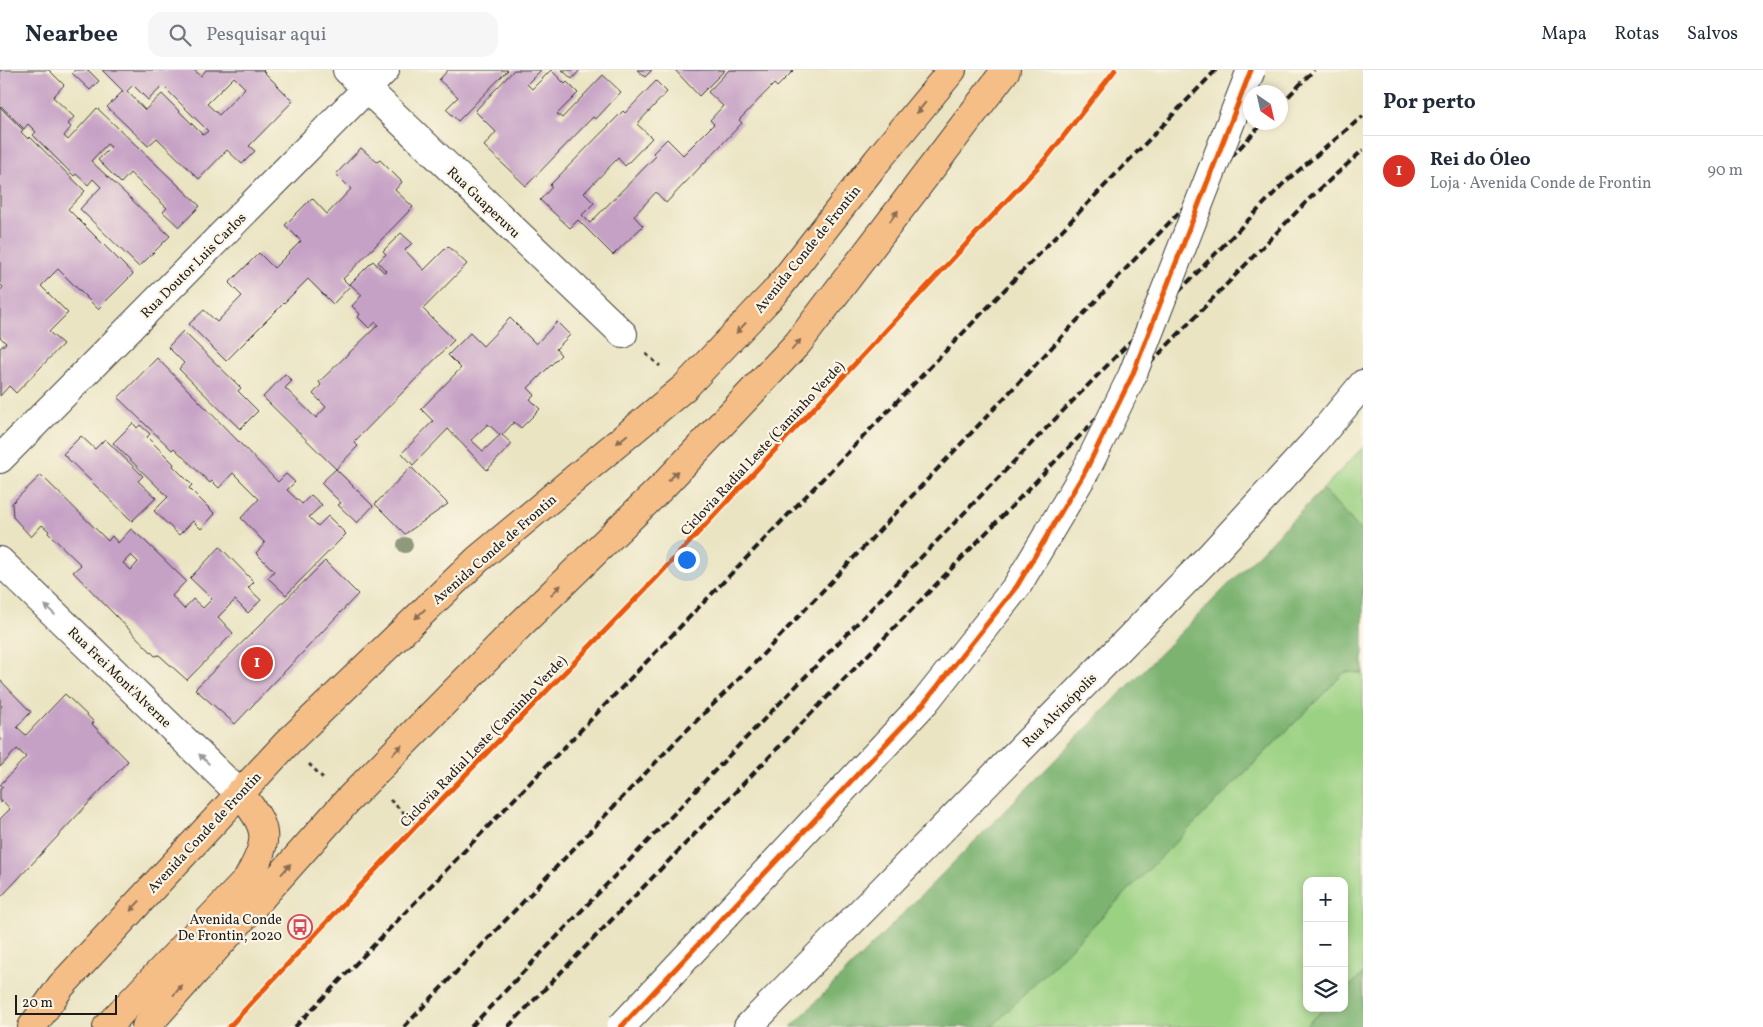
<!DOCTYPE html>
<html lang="pt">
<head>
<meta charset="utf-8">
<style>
	:root { --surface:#fff; --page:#f6f6f7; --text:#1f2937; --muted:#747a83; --line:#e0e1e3; --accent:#d93025 }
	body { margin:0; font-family:Vollkorn,serif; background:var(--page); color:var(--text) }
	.controls { position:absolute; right:15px; bottom:15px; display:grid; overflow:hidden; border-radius:10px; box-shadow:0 2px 8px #0003 }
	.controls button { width:45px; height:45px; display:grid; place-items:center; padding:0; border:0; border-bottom:1px solid var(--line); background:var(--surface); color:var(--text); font:25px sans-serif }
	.compass { position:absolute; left:1243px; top:15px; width:45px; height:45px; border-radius:50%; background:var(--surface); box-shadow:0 2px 8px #0003; rotate:146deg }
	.scale { position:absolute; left:15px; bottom:12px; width:102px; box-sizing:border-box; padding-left:5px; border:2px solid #1c1c1c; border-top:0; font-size:14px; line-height:18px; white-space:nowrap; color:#1c1c1c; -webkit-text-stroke:4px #fcf5e5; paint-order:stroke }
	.you { position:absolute; left:686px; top:489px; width:18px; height:18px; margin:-12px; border:4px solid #fff; border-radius:50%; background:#1a73e8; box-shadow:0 0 0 8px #1a73e833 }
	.badge { display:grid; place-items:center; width:32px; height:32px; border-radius:50%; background:var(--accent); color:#fff; font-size:16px; font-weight:700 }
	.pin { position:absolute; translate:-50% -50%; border:2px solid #fff; box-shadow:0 1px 5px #0006 }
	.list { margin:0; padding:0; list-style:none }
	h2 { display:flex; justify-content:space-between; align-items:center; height:65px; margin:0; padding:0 20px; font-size:21px }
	h2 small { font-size:16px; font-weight:400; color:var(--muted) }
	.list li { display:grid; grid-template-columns:32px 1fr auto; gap:15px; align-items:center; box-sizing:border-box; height:70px; padding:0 20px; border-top:1px solid var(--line) }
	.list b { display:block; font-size:19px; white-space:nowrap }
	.list p { margin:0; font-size:16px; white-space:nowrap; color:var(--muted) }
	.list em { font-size:16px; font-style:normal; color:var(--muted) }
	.icon { flex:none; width:28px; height:28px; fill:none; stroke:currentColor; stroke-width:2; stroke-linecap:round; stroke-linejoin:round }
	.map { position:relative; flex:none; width:1363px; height:957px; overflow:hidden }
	header { display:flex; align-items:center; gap:30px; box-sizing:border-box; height:70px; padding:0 25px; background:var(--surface); border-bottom:1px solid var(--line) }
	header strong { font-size:24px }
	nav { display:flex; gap:28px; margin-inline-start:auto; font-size:18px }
	.search { width:350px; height:45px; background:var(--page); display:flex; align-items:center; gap:12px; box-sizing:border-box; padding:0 18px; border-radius:15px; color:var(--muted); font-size:19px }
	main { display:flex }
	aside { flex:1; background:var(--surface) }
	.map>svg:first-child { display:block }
	.green { fill:#9bd183; stroke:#5c7650 }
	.forest { fill:#7cb371; stroke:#4c6846 }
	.building { fill:#c6a1c6; fill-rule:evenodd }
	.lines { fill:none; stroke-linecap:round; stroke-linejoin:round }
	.minor-casing { stroke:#3b3a35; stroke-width:30 }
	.trunk-casing { stroke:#3b3a35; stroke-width:30 }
	.path { stroke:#3b3a35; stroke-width:3; stroke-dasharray:4 4; stroke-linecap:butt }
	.minor { stroke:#fff; stroke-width:28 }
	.trunk { stroke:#f6be87; stroke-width:28 }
	.rail { stroke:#1c1c1c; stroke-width:4; stroke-dasharray:8 4; stroke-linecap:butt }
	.tertiary-bridge-casing { stroke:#3b3a35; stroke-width:30; stroke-linecap:butt }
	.tertiary-bridge { stroke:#fff; stroke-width:28 }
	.cycleway-casing { stroke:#fcf5e5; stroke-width:8 }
	.cycleway { stroke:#e8590c; stroke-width:5 }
	.tree { fill:#91997b }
	.oneway { fill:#896d52 }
	.oneway2 { fill:#999 }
	.labels { text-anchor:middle; stroke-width:4.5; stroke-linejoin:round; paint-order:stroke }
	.street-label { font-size:14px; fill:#1c1c1c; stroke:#fcf5e5 }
	.poi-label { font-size:14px; fill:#1c1c1c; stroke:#fcf5e5; text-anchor:end }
</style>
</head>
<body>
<header>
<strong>Nearbee</strong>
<div class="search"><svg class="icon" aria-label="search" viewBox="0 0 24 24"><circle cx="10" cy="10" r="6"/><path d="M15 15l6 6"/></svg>Pesquisar aqui</div>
<nav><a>Mapa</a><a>Rotas</a><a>Salvos</a></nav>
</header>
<main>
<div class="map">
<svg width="1363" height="957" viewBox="0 0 1363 957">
	<rect width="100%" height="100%" fill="#fcf5e5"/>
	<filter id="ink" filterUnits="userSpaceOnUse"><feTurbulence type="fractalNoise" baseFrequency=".02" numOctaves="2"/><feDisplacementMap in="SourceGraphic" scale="10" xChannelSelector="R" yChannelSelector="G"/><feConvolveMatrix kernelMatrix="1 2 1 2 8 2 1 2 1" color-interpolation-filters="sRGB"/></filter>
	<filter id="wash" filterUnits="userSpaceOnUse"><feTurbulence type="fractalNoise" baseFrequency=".0096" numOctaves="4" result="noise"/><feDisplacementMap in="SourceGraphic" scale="20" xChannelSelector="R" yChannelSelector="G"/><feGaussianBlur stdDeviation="1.12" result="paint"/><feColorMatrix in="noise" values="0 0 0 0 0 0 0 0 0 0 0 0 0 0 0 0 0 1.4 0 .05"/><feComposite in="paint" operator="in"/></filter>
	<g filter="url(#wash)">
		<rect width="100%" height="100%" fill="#eae4c3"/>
		<path class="green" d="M1363 377V463L1323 419Z
			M1345 602 1363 603V904L1344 921V811H1307V938H1325L1304 957H992Z"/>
		<path class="forest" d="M1323 419 1363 463V603L1345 602 992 957H791Z
			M1363 904V957H1304L1325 938H1344V921Z"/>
		<g id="blocks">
			<path class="building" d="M0 0H49L64 15 53 27 74 47 68 54 71 57 64 66 68 70 97 38 200 136 179 157 163 142 167 138 130 103 121 113 98 90 111 77 107 74 91 91 170 166 139 197 80 139 101 117 93 109 88 115 76 104 74 106 33 65 36 62 28 54 24 59 0 35Z
				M75 0H88L99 11 90 20 72 3Z
				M102 0H194L201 6 206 0H264L263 1 293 31 249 76 255 81 242 94 227 80 199 109 157 68 148 76 107 37 123 21ZM234 7 245 18 219 45 207 34ZM133 15 148 30 163 16 208 61 203 65 162 24 145 40 127 21Z
				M448 0H508L458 51 446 39 458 27 439 10Z
				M514 0H541L527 14 532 19 551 0 565 14 567 12 578 23 557 44 562 48 603 5 621 22 596 49 593 47 526 116 484 76 496 62 475 41Z
				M562 0H580L572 9Z
				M637 0H652L645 7Z
				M675 0H725L699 26Z
				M729 0H794L777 17 774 14 739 50 742 53 666 133 656 122 634 146 643 156 613 185 578 150 570 158 540 130 552 117 550 115 623 41 625 43 656 11 667 22 637 54 652 68 625 96 618 88 584 123 594 133 582 145 590 153 656 86 653 83 667 69 683 85 714 54 710 50 723 36 708 22Z
				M0 37 23 60 21 62 28 69 30 67 85 121 68 139 133 204 98 239 58 199 41 216 68 243 49 262 63 274 16 323 9 316 0 326V278L6 273 0 267V221L3 217 0 214Z
				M361 78 377 92 380 90 402 112 395 120 413 137 343 209 350 216 333 234 308 209 226 291 189 254 204 240 217 252 242 226 229 213 259 183 274 198 301 171 285 155 312 128 327 144 351 119 336 104Z
				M401 163 412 173 405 180 424 200 448 176 467 194 423 239 454 270 354 372 358 376 336 399 263 327 285 304 292 311 285 318 316 348 326 337 313 324 321 315 319 312 378 255 376 252 369 258 358 247 360 244 352 236 362 225 350 214 373 191 384 202 386 201 378 192 386 184 383 181Z
				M510 248 536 274 557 252 570 265 556 279 561 285 528 318 535 325 530 329 540 339 521 358 514 352 502 365 512 374 487 400 448 359 413 395 402 383 433 351 421 339 461 298 448 285 470 263 483 276ZM488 354 500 365 483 381 471 370Z
				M183 261 241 318 238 321 258 341 240 359 179 299 184 293 168 277Z
				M157 288 278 412 286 404 295 412 287 420 302 434 311 425 322 435 309 447 318 456 328 446 346 464 286 525 268 508 274 501 256 483 265 473 241 448 259 429 233 403 219 418 212 411 210 413 174 378 172 380 118 328Z
				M133 353 137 358 140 355 150 364 147 367 174 394 173 396 192 415 189 418 215 444 201 459 193 451 179 465 154 441 168 427 113 373Z
				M81 366 95 379 105 369 143 406 138 411 156 428 132 451 63 384Z
				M411 397 448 434 405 464 375 434Z
				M336 399 373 436 357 453 338 435 341 433 321 413Z
				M41 405 108 471 112 466 118 473 131 459 144 470 186 511 172 526 184 539 193 529 203 538 212 529 190 508 220 477 254 512 248 518 261 530 248 543 235 530 218 547 233 563 187 610 159 585 155 586 73 502 81 495 48 463 49 461 42 455 31 467 13 447 12 433ZM131 485 138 492 131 500 123 493Z
				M325 491 358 524 235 654 195 619Z
				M0 610 31 642 17 657 26 665 65 624 94 652 92 654 128 691 2 826 0 825V749L10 739 3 731 0 733V719L3 717 0 715 26 687 17 679 0 697V638L2 636 0 635Z"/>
		</g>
	</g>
	<g filter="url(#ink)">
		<use href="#blocks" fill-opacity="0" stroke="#3b3a35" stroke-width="1"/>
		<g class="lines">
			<defs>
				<path id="minor" d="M347 0 623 264
					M0 389 385 0
					M0 491 239 723
					M748 957 1212 484 1313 374 1363 314"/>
				<path id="trunk" d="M32 957 61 916 287 673 477 490 685 317 775 222 877 91 952 0
					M107 957 247 810C269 770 271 759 239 723
					M146 957 347 731 521 554 662 417 798 273 1006 0"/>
			</defs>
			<use href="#minor" class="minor-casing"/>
			<use href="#trunk" class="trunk-casing"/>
			<path class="path" d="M646 284 660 296
				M309 694 324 709
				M390 730 417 755"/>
			<use href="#minor" class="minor"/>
			<use href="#trunk" class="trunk"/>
			<path class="rail" d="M1280 35 1314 0
				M295 957 1216 0
				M404 957 678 669 750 598 1264 52
				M471 957 743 671 1285 112 1363 46
				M508 957 1309 129 1363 80"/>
			<defs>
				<path id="tertiary-bridge" d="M621 957 925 632 1017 516 1086 400 1132 306 1251 0"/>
			</defs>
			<use href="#tertiary-bridge" class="tertiary-bridge-casing"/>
			<use href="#tertiary-bridge" class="tertiary-bridge"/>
			<defs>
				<path id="cycleway" d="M229 957 417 755 657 507 1049 85 1115 0
					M621 957 925 632 1017 516 1086 400 1132 306 1251 0"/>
			</defs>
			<use href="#cycleway" class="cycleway-casing"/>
			<use href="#cycleway" class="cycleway"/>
		</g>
		<circle class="tree" cx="405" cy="475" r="8"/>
		<defs><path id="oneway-solid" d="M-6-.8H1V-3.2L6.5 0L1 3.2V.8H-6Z" transform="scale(1.25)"/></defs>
		<g class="oneway">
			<use href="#oneway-solid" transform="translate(921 38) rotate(129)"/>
			<use href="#oneway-solid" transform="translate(894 146) rotate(-53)"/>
			<use href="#oneway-solid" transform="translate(741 258) rotate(133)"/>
			<use href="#oneway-solid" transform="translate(796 275) rotate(-49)"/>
			<use href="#oneway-solid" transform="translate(622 369) rotate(140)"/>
			<use href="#oneway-solid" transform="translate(673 406) rotate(-47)"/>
			<use href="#oneway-solid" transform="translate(556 520) rotate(-44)"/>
			<use href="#oneway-solid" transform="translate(420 544) rotate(136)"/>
			<use href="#oneway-solid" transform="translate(397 680) rotate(-45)"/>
			<use href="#oneway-solid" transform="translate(286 799) rotate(-48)"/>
			<use href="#oneway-solid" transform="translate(135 836) rotate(133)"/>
			<use href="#oneway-solid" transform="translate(178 920) rotate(-49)"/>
		</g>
		<g class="oneway2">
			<use href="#oneway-solid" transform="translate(50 540) rotate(-136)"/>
			<use href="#oneway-solid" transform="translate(204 689) rotate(-136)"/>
		</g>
	</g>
	<defs>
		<symbol id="bus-ring" viewBox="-11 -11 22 22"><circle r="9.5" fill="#fcf5e5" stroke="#d1495b" stroke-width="1.5"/><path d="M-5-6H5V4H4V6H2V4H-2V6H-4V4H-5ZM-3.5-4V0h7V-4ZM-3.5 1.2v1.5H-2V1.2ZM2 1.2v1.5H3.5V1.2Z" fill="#d1495b"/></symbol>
	</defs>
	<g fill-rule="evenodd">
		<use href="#bus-ring" x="286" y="843" width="28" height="28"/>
	</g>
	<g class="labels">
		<g class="street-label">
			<text transform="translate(484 132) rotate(44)" y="5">Rua Guaperuvu</text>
			<text transform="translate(807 179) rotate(-51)" y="5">Avenida Conde de Frontin</text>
			<text transform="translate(193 195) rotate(-45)" y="5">Rua Doutor Luis Carlos</text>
			<text transform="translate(762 378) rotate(-47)" y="5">Ciclovia Radial Leste (Caminho Verde)</text>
			<text transform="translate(494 479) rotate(-41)" y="5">Avenida Conde de Frontin</text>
			<text transform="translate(120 607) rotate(44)" y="5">Rua Frei Mont'Alverne</text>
			<text transform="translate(1059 640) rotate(-45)" y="5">Rua Alvinópolis</text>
			<text transform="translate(483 671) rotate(-46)" y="5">Ciclovia Radial Leste (Caminho Verde)</text>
			<text transform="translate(204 762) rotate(-47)" y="5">Avenida Conde de Frontin</text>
		</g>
		<g class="poi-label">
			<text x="282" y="854">Avenida Conde<tspan x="282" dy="16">De Frontin, 2020</tspan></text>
		</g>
	</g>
</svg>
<div class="controls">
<button>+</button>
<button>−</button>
<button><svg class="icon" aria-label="layers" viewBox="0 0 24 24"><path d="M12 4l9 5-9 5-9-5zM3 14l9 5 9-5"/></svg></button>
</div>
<svg class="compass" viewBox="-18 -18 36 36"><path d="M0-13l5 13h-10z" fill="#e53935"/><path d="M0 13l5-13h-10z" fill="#747a83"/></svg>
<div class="scale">20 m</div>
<div class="you"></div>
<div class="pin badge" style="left:257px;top:593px">1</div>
</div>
<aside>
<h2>Por perto<small></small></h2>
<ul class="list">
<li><span class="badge">1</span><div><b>Rei do Óleo</b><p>Loja · Avenida Conde de Frontin</p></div><em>90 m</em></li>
</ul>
</aside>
</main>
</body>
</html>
